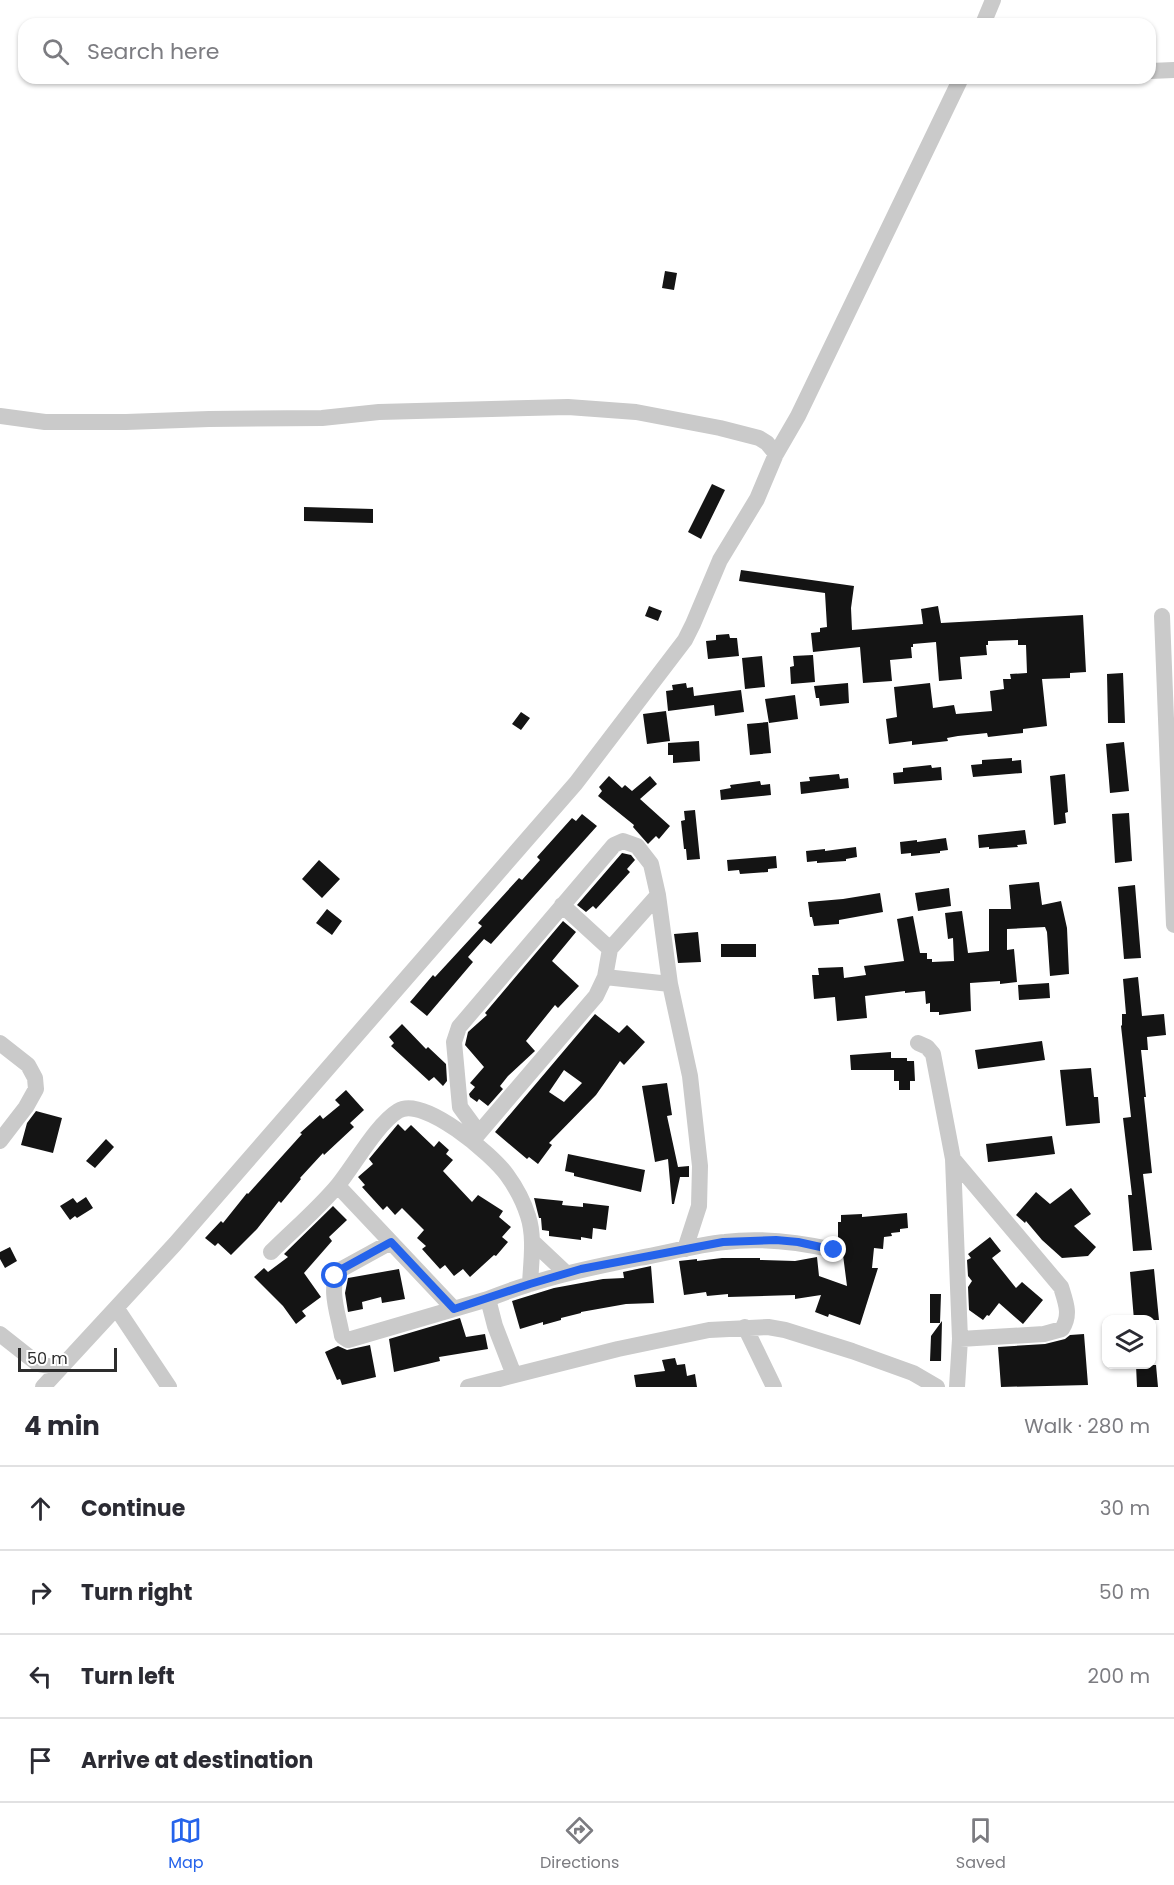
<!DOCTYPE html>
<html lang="en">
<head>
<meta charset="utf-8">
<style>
	:root { --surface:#fff; --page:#f2f2f3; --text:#2b2b33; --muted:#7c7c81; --line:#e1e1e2; --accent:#2563eb }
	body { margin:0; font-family:Poppins,sans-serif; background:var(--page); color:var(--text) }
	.controls { position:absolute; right:18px; bottom:18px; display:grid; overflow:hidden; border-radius:12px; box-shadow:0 2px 4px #0004 }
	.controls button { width:54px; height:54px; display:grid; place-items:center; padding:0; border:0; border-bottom:2px solid var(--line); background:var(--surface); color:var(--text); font:30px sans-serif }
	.scale { position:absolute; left:18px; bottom:15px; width:99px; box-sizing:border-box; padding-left:6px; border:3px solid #2d2d2d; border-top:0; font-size:16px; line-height:21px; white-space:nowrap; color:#2d2d2d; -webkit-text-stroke:4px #fff; paint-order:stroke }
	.stop { position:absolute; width:18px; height:18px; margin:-14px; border:4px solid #2563eb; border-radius:50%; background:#fff }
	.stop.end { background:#2563eb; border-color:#fff; box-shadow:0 2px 6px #0008 }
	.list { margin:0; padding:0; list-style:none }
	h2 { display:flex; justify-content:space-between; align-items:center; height:78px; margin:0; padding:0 24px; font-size:26px }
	h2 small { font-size:20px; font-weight:400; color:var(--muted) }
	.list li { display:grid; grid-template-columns:39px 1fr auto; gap:18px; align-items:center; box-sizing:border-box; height:84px; padding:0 24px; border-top:2px solid var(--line) }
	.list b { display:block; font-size:22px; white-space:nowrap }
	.list em { font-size:20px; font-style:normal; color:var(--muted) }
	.icon { flex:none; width:33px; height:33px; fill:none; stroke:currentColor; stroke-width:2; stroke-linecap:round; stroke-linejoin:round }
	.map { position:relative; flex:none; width:1174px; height:1387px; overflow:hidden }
	.search { position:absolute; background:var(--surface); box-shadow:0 2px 4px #0004; left:18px; right:18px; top:18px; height:66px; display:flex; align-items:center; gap:15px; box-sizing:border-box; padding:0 21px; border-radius:18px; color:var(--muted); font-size:22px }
	.sheet { height:414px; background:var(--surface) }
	nav { display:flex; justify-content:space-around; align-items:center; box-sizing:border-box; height:84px; border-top:2px solid var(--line); background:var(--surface); font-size:16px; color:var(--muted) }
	nav a { display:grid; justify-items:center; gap:3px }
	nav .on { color:var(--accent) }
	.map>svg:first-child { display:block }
	.building { fill:#141414; fill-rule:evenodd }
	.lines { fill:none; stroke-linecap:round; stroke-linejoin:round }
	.minor { stroke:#cacaca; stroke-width:16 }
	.route { stroke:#2563eb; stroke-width:8 }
</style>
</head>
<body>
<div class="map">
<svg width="1174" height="1387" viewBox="0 0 1174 1387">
	<rect width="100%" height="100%" fill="#fff"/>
	<path class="building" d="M665 271 677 273 674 290 662 288Z
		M712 484 725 490 701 539 688 532Z
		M304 507 373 509V523L304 521Z
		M741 570 854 586 851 608 852 630 923 624 921 609 938 606 941 623 1083 615 1086 672 1070 673V678L1042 679 1047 726 1023 729V733L988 737 987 733 958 736 947 738 948 741 912 745V741L889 744 886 719 897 717 894 687 930 683 933 708 954 705 956 714 992 711 990 691 1004 689 1003 679H1011L1010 674 1027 673 1026 645H1018V640L988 641V645H986L987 655 960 657 962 679 939 681 936 642 913 644V647H911L912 658 890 660 892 681 863 683 860 647 813 652 811 633 820 632V628L827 627 825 593 739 581Z
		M649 606 662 611 658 621 645 616Z
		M729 634 730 638H737L739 656 708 659 706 641 716 640V635Z
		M813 655 815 682 791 684 790 667 794 666 793 656Z
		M762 656 765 687 745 689 742 658Z
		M1123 673 1125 723H1108L1107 674Z
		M686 683 687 688 693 687 694 696 741 690 744 712 715 716 714 705 668 711 666 691 673 690 672 685Z
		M848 683 849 703 820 706 819 698H816L814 686Z
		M795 695 798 719 769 723 765 699Z
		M666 711 670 741 647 744 643 714Z
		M521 712 530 718 521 730 512 724Z
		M768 722 771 753 750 755 747 724Z
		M699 741 700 761 673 763V755H668V743Z
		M1124 742 1129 791 1110 793 1106 744Z
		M1012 758V761L1021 760 1022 773 973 777 971 765 982 764V760Z
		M931 765 932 768 941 767 942 780 894 784 893 773 903 772V768Z
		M839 774 840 779 848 778 849 788 801 794 800 782 810 781 809 777Z
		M1065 774 1068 812 1065 813 1066 823 1054 825 1050 776Z
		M609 776 622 788 625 785 632 791 650 776 657 784 640 799 670 826 659 839 656 836 648 844 633 827 634 825 598 796 602 791 599 787Z
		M760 781 761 785 770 784 771 795 721 800 720 790 731 788 730 785Z
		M695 810 700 859 687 860 686 849H684L681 821 685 820 684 811Z
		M1129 813 1132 861 1115 863 1112 814Z
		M582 814 597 826 491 944 484 939 468 957 473 962 427 1016 410 1002 433 975 435 977 482 926 478 923 519 878 522 880 540 860 537 857 572 818 576 821Z
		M1025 830 1027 844 1017 845 1018 847 989 849V847L979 848 978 835Z
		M946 838 948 850 940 851V853L911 856V853L901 854 900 842 917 840V842Z
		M856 847 857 857 846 859V861L817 863V861L807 862 806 851 825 849V851Z
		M622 853 631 855 635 860 627 869 630 872 596 909 593 906 586 912 577 905Z
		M776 856 777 868 768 869V872L740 874 739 870 728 871 727 860Z
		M319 860 340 879 322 898 302 879Z
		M1039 882 1042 905 1061 901 1067 928 1069 974 1050 976 1047 932 1045 927 1007 929V950L1014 949 1017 982 1000 984V981L970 983 971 1011 939 1015V1012H930V1003L926 1004 925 991 905 993V991L865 996 867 1018 837 1021 835 997 814 999 812 975H819L818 968 843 967 844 978 866 975 864 966 904 961 897 919 913 916 920 953H927V959H932V962L954 961 953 938 948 939 945 913 962 911 968 953 989 951V909H1011L1009 885Z
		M1135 885 1141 958 1124 959 1118 887Z
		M949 888 951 906 918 911 915 893Z
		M880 893 883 912 839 920V924L814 926 812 917H810L808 902 843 899Z
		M327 909 342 921 332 935 316 923Z
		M563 921 576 932 552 961 579 986 558 1008 555 1005 526 1041 535 1051 508 1076 500 1086 503 1089 488 1106 479 1099 477 1102 470 1097 469 1094 475 1087 470 1083 484 1067 465 1045 468 1032 487 1015 485 1013Z
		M698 932 701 962 678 963 674 934Z
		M721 944H756V957H721Z
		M1138 977 1142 1016 1164 1014 1166 1035 1147 1037 1148 1050H1141L1146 1097H1144L1152 1173 1143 1174 1152 1250 1133 1251 1128 1195H1132L1123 1118 1131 1117 1121 1026 1122 1025V1014H1126L1123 979Z
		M1049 983 1050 998 1019 1000 1018 985Z
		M595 1014 619 1033 627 1025 645 1042 624 1065 620 1061 596 1095 549 1143 552 1145 538 1164 529 1157 527 1159 495 1132ZM564 1070 582 1083 564 1102 549 1092Z
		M402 1024 426 1049 428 1047 446 1064 447 1081 443 1086 434 1077 429 1081 391 1046 394 1043 389 1037Z
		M1042 1041 1045 1060 978 1069 975 1050Z
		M891 1052V1058H907V1061H914L915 1081H910V1090H899V1081H894V1070H851L850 1055Z
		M1091 1068 1094 1097H1098L1100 1123 1066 1126 1060 1070Z
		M667 1083 672 1115 667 1116 678 1167 689 1166V1177H680L674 1204H672L668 1159 655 1162 642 1086Z
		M346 1090 364 1110 350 1123 354 1127 324 1155 323 1153 300 1178 301 1179 281 1203 279 1201 257 1229 231 1255 218 1243 215 1246 205 1238 221 1221 223 1223 247 1193 248 1194 302 1134 300 1133 320 1115 323 1119 340 1105 335 1100Z
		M36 1111 62 1118 53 1153 21 1145 27 1123Z
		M398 1124 405 1131 411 1125 434 1147 439 1141 449 1150 446 1154 453 1160 443 1171 472 1202 478 1195 503 1211 499 1217 511 1227 502 1237 508 1242 496 1256 494 1255 470 1277 463 1269 454 1276 445 1265 440 1269 422 1249 426 1246 417 1238 424 1230 402 1208 395 1215 387 1206 383 1210 362 1187 365 1185 358 1177 373 1164 369 1159Z
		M1052 1136 1055 1154 988 1162 986 1144Z
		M106 1139 114 1147 95 1168 86 1161Z
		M568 1154 645 1170 641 1192 574 1176V1173L565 1171Z
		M1071 1188 1091 1214 1074 1226 1096 1247 1088 1256 1062 1258 1042 1240 1026 1221 1025 1223 1016 1215 1036 1192 1050 1204Z
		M86 1197 93 1208 77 1218 75 1216 70 1220 60 1206 73 1198 77 1203Z
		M534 1198 563 1201 562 1205 583 1207V1203L609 1206 606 1230 593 1228 592 1239 581 1237V1240L549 1236V1231L542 1230 541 1218H539Z
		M333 1206 347 1220 329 1237 332 1241 304 1273 321 1297 302 1311 306 1316 296 1324 283 1306 254 1277 264 1268 268 1272 288 1257 284 1254Z
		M907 1213 908 1228 900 1229V1232L891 1233 892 1236 884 1237 883 1249 874 1248 872 1268H878L860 1325 829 1314 828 1317 815 1312 821 1295 795 1299V1295L728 1297V1294L707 1296 706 1292 684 1295 679 1261 697 1259V1261L722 1258H760V1260L795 1261 817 1257 819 1276 847 1286 843 1255 844 1247 838 1241V1222H841V1215L862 1214V1217Z
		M990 1237 1001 1251 992 1258 1016 1288 1022 1282 1043 1300 1023 1324 999 1303 989 1316 987 1315 983 1320 969 1310 968 1287 972 1281 968 1276 967 1260 971 1258 968 1254Z
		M10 1247 17 1261 5 1268 0 1259V1252Z
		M651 1266 654 1303 626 1304 581 1312V1313L561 1318V1320L543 1325V1322L520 1329 512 1301 554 1288 603 1279 624 1278 623 1272Z
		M399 1269 405 1299 382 1303 381 1297 362 1302 363 1309 348 1312 345 1293 348 1278Z
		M1154 1269 1159 1320H1134L1130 1272Z
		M930 1294H941L940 1323H930Z
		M460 1318 466 1337 485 1334 488 1349 439 1357 440 1361 394 1372 389 1339Z
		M942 1321 941 1361H930L931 1336Z
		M1084 1334 1088 1385 1001 1387 998 1347 1045 1344 1065 1339 1070 1335Z
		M370 1345 376 1377 342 1385 340 1379 337 1380 325 1352 338 1346 347 1350Z
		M675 1358 677 1365 685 1364 687 1376 695 1374 697 1387H636L634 1375 665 1371 662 1360Z
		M1136 1365H1156L1158 1387H1137Z"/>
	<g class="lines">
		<path class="minor" d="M983 24 993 0
			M1150 71 1174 70
			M0 416 45 422H126L209 419 322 418 379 412 568 407 636 412 720 428 759 438 767 443 776 454
			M1162 616 1174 925
			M562 905 610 949
			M605 977 670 984
			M0 1043 28 1065 35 1078 36 1089 26 1107 0 1141
			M918 1043 927 1047 933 1054 953 1159 960 1339 957 1387
			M479 1133 460 1107 454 1042 459 1027 614 845 623 841 637 846 651 864 658 895 670 984 690 1076 700 1166 699 1206 685 1249
			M473 1140 596 996 605 977 610 949 658 895
			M953 1159 1061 1287C1066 1303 1071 1315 1062 1329L1044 1334 960 1339
			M338 1186 454 1309
			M532 1241 566 1273
			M391 1242 340 1270C327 1287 339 1316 342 1336L348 1340 488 1299
			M271 1252C293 1230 318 1209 338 1185 355 1164 377 1124 398 1111 423 1095 493 1155 507 1175 515 1186 524 1203 528 1216 535 1237 531 1262 530 1284
			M117 1309 169 1387
			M745 1327 774 1387
			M0 1334 38 1364 59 1368
			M514 1375 495 1326 488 1299C537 1279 587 1268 639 1258 667 1253 696 1245 725 1242 762 1237 798 1242 834 1250
			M43 1387 175 1244 576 783 685 640 693 624 720 560 757 499 776 454 798 416 961 78
			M468 1387 618 1349 709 1330 768 1327 785 1330 852 1351 913 1373 937 1387"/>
	</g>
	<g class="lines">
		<path class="route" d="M335 1276 340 1270 391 1242 454 1309 530 1284 581 1269 723 1242 776 1240 798 1242 834 1250"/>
	</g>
</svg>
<div class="controls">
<button><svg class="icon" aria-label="layers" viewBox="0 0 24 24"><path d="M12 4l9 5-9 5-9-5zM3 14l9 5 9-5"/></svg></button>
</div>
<div class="scale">50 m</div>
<div class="stop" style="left:335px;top:1276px"></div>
<div class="stop end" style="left:834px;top:1250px"></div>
<div class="search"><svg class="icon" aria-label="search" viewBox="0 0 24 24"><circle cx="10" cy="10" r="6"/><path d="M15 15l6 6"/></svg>Search here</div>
</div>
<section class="sheet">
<h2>4 min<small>Walk · 280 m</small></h2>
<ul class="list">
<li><svg class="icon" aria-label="ahead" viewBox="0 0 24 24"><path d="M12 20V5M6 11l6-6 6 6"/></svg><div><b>Continue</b></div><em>30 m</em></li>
<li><svg class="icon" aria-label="right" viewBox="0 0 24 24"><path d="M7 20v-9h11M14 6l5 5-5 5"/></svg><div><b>Turn right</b></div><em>50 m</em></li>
<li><svg class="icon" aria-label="left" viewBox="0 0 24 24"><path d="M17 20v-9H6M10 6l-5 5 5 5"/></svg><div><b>Turn left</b></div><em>200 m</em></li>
<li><svg class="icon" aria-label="arrive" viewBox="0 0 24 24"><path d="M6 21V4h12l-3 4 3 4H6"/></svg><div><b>Arrive at destination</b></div></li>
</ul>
</section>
<nav>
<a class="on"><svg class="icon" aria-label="map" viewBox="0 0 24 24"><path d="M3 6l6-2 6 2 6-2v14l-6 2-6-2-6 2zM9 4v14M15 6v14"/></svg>Map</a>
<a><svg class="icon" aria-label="directions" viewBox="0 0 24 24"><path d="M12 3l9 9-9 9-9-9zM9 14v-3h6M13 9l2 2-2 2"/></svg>Directions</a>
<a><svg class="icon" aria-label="saved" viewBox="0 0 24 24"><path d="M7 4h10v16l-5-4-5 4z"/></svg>Saved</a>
</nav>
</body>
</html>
